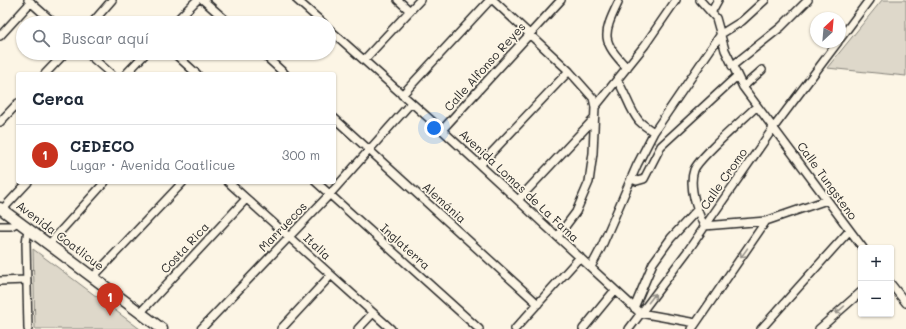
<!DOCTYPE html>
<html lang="es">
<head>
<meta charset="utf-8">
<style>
	:root { --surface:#fff; --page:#f2f2f3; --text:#1f2937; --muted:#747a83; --line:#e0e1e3; --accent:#c8321e }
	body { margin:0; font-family:Mali,sans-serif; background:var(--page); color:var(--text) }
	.controls { position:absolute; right:12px; bottom:12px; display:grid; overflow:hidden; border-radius:4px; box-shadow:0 1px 3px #0004 }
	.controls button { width:36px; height:36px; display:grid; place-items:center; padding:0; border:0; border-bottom:1px solid var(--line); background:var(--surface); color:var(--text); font:20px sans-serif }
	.compass { position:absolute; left:810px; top:12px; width:36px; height:36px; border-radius:50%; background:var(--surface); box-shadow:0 1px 3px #0004; rotate:26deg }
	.you { position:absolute; left:434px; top:128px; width:14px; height:14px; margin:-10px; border:3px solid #fff; border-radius:50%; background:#1a73e8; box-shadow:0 0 0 6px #1a73e833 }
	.badge { display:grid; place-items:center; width:26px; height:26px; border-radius:50%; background:var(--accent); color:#fff; font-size:13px; font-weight:700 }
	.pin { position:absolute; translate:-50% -33px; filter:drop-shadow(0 1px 2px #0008) }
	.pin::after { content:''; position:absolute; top:21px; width:14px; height:12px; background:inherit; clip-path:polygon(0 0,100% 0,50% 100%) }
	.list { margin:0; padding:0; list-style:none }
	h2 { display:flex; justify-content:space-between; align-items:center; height:52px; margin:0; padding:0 16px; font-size:17px }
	h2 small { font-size:13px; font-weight:400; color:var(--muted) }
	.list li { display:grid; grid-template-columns:26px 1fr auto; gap:12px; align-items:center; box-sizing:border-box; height:60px; padding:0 16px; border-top:1px solid var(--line) }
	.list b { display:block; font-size:15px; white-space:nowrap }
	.list p { margin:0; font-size:13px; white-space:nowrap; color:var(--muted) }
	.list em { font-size:13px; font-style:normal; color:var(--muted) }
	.icon { flex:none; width:22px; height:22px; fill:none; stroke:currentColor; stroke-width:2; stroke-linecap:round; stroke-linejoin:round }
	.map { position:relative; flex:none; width:906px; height:329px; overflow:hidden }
	.search { position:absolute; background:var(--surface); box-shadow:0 1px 3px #0004; left:16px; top:16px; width:320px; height:44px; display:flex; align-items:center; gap:10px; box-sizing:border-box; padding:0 14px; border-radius:22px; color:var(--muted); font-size:15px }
	.panel { position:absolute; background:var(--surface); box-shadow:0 1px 3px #0004; left:16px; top:72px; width:320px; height:112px; border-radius:4px }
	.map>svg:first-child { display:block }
	.green { fill:#ded8ca; stroke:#84827a }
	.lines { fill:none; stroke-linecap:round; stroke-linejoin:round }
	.street-casing { stroke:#2b2b2b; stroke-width:10 }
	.secondary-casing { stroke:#2b2b2b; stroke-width:13 }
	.street { stroke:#fcf5e5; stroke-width:7 }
	.secondary { stroke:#fcf5e5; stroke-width:10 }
	.oneway { stroke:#949088 }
	.labels { text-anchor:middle; stroke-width:3.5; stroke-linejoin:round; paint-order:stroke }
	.street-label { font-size:12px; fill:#2b2b2b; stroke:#fcf5e5 }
</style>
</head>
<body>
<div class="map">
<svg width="906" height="329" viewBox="0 0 906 329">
	<rect width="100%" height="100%" fill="#fcf5e5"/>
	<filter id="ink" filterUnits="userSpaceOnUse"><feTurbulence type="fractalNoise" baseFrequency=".025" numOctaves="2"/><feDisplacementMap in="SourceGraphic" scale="8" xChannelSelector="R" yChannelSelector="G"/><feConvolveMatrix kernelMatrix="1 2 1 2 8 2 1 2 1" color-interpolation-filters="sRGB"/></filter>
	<g filter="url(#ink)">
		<path class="green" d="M882 0H906V76L827 68Z
			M33 249 140 329H35Z"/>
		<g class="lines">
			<defs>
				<path id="street" d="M28 0 54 23
					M203 0 229 23
					M297 0 323 23
					M398 0 410 11
					M493 0 569 71 593 98 595 107 593 153 589 182 576 212 558 236
					M700 0 716 18 725 50 743 87 863 248
					M618 3C602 36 602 41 627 68
					M712 11 718 0
					M92 23 112 0
					M174 23 197 0
					M329 29 442 130 640 313 696 323
					M0 36 31 2
					M840 39 869 0
					M87 53 111 74
					M174 53 197 74
					M262 53 285 74
					M364 60 420 0
					M732 66 781 27 808 0
					M45 74 65 53
					M126 74 146 53
					M617 80C626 93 629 109 639 121 643 125 649 129 654 132
					M743 87 762 70
					M402 95 490 0
					M757 106C745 118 699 157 694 170 688 187 697 210 704 226L766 221 827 200
					M595 107 645 45 676 0
					M334 118 538 304
					M0 122 18 103
					M442 130 561 0
					M480 165 569 71
					M631 178 637 181 644 179 661 146 737 76
					M228 182 391 329
					M316 182 479 329
					M518 200 594 119
					M2 210 28 182
					M0 226H11L18 222
					M28 229 26 243 28 329
					M49 244 105 182
					M591 267 601 248 637 165 654 132 721 34 742 21 765 0
					M93 277 183 182
					M0 281 27 280
					M891 284 906 303
					M634 308 653 263 671 238 697 210
					M140 313 246 199
					M201 329 330 194 411 103
					M281 329 331 275
					M358 329 373 313
					M515 329 580 257
					M583 329 615 290
					M629 329 687 252 774 127 838 42
					M692 329 766 221
					M761 329 849 231
					M819 329 861 292"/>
				<path id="secondary" d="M0 208 162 329"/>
			</defs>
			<use href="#street" class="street-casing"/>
			<use href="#secondary" class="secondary-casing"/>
			<use href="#street" class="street"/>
			<use href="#secondary" class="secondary"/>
		</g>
		<defs><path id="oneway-shaft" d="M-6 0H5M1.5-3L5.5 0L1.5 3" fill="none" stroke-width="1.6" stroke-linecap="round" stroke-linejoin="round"/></defs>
		<g class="oneway">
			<use href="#oneway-shaft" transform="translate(744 253) rotate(125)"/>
			<use href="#oneway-shaft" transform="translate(652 298) rotate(-52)"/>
			<use href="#oneway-shaft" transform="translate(840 310) rotate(138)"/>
		</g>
	</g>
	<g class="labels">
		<g class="street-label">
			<text transform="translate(485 67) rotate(-48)" y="4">Calle Alfonso Reyes</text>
			<text transform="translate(724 179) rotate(-55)" y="4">Calle Cromo</text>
			<text transform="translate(827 181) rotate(54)" y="4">Calle Tungsteno</text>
			<text transform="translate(519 186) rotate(43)" y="4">Avenida Lomas de La Fama</text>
			<text transform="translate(444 203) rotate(42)" y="4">Alemánia</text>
			<text transform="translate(283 227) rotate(-46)" y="4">Marruecos</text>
			<text transform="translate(60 236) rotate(37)" y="4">Avenida Coatlicue</text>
			<text transform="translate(317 247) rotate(43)" y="4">Italia</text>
			<text transform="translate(405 247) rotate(42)" y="4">Inglaterra</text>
			<text transform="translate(185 248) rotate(-47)" y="4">Costa Rica</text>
		</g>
	</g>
</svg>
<div class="controls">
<button>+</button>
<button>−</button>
</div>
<svg class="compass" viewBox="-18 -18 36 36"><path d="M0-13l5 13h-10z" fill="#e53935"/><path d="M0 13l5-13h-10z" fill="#747a83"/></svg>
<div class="you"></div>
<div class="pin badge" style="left:110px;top:316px">1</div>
<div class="search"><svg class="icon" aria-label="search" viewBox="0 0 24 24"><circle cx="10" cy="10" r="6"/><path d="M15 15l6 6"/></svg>Buscar aquí</div>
<section class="panel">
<h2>Cerca<small></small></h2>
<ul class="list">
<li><span class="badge">1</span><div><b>CEDECO</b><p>Lugar · Avenida Coatlicue</p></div><em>300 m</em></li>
</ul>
</section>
</div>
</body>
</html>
